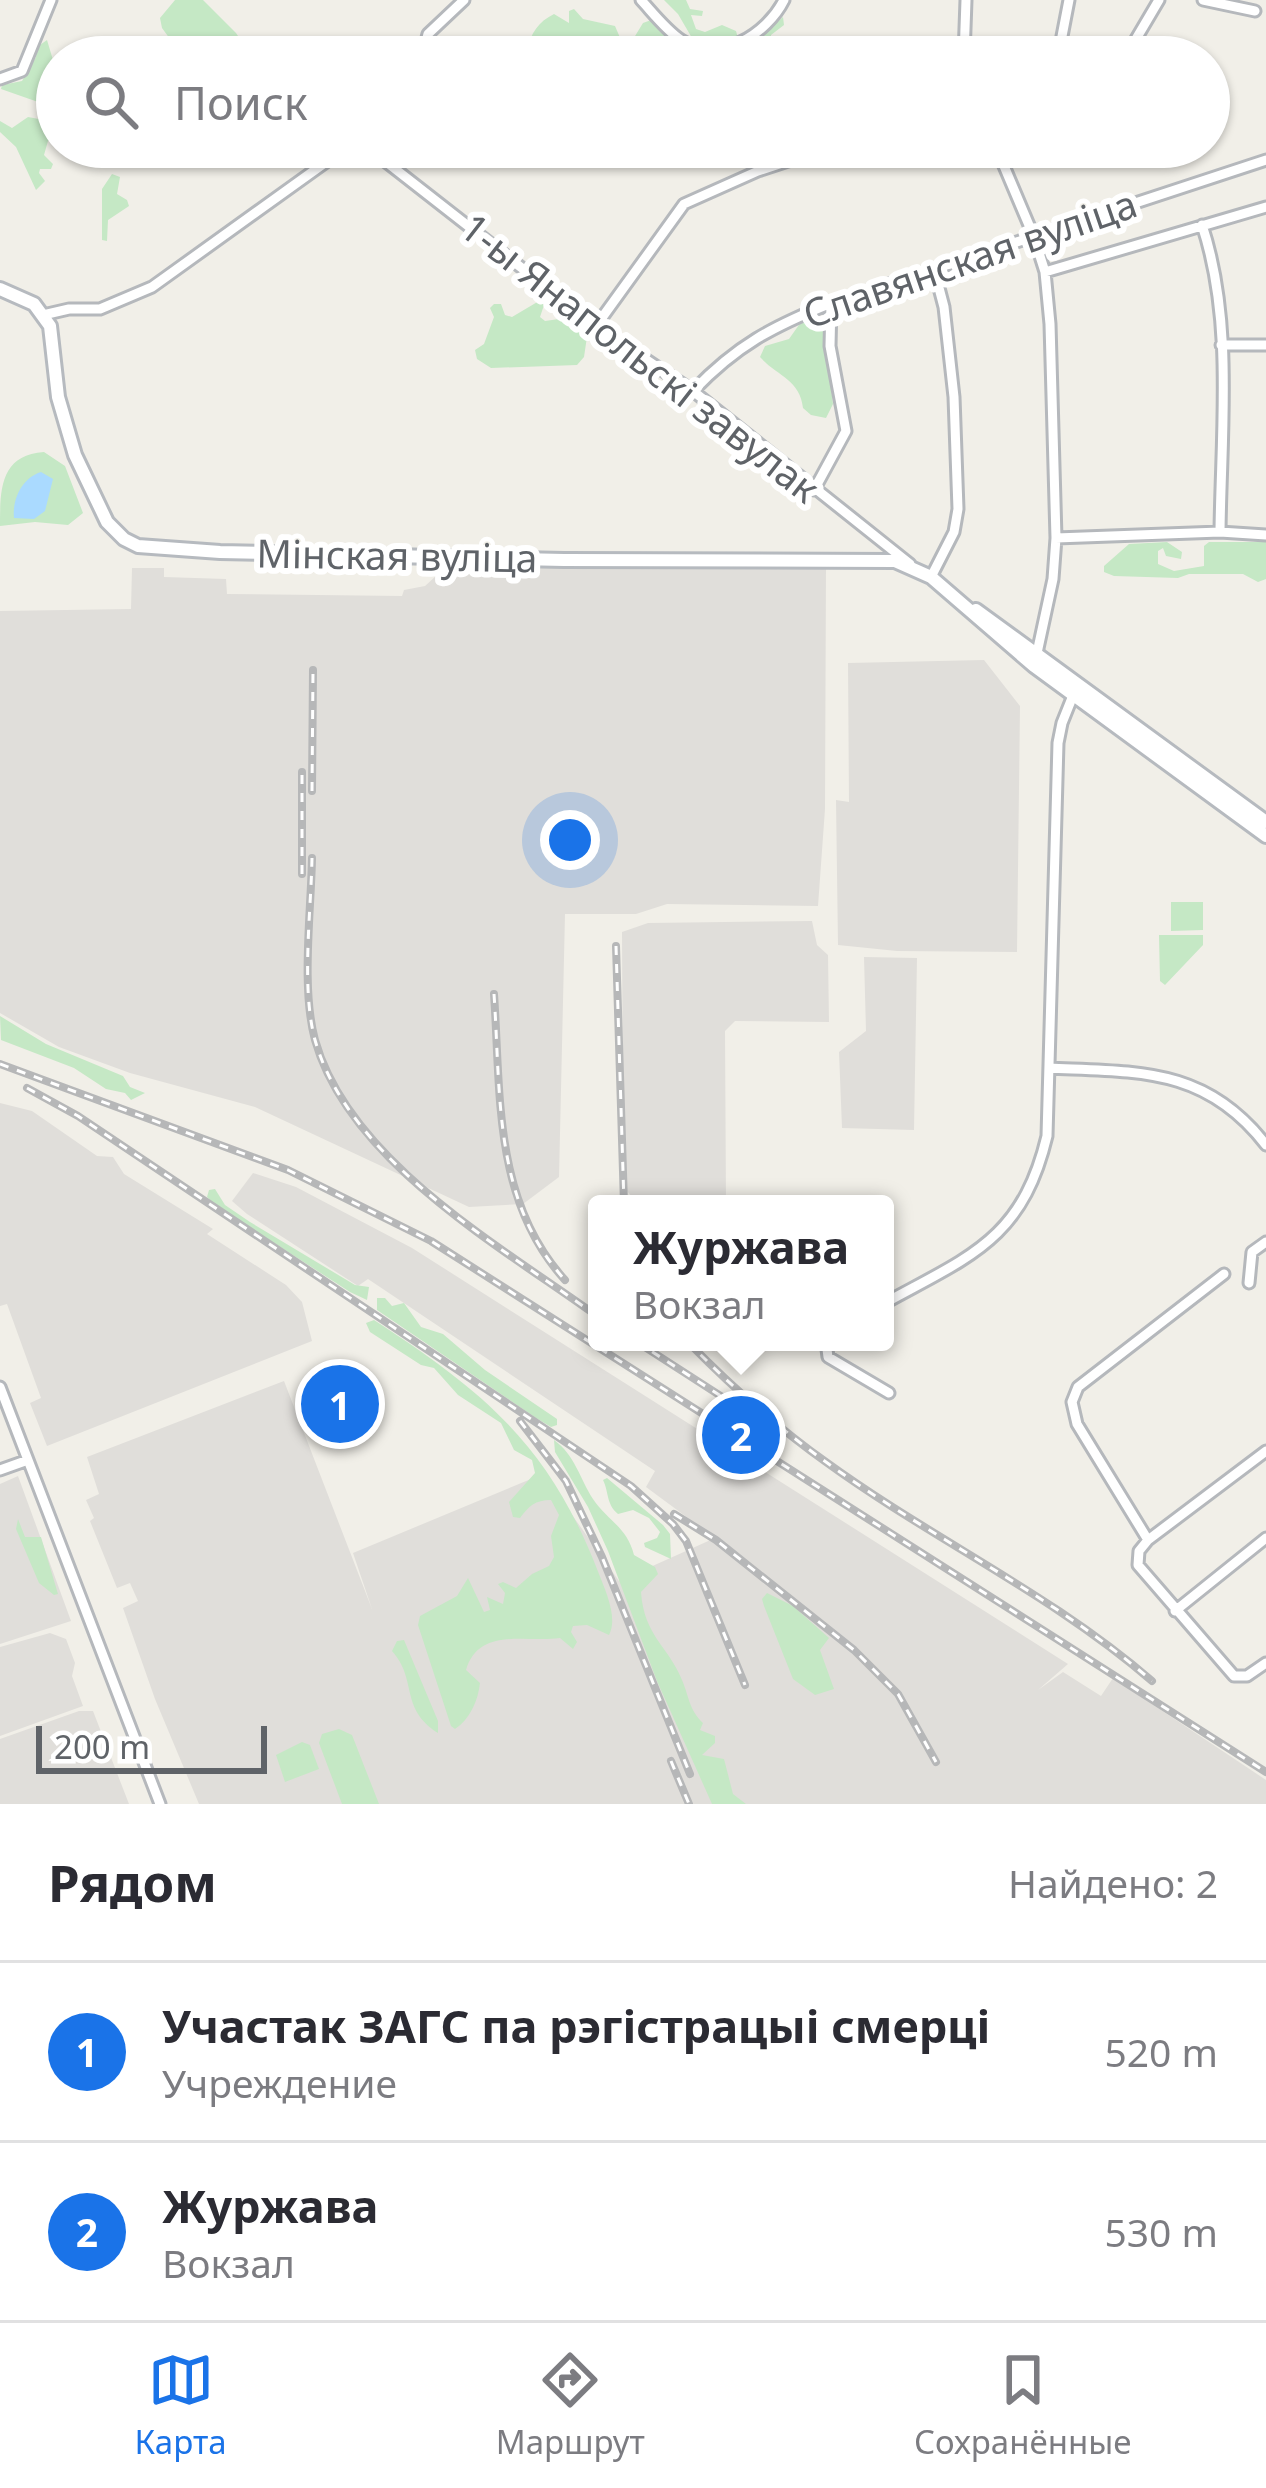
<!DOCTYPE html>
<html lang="ru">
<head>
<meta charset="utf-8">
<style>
	:root { --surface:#fff; --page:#f2f2f3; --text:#2b2b33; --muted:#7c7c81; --line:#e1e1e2; --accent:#1a73e8 }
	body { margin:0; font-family:"Noto Sans",sans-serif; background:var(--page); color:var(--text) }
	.scale { position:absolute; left:36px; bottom:30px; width:231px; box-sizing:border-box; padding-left:12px; border:6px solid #5f6368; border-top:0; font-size:33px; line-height:42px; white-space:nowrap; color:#5f6368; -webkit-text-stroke:9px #fff; paint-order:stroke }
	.you { position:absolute; left:570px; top:840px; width:42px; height:42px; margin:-30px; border:9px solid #fff; border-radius:50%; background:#1a73e8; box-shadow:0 0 0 18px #1a73e833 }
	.badge { display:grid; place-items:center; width:78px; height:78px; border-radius:50%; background:var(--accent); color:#fff; font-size:39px; font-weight:700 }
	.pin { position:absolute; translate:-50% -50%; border:6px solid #fff; box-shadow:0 3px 12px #0006 }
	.popup { position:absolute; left:588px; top:1195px; width:306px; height:156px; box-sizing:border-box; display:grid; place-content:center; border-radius:12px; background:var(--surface); filter:drop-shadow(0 3px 9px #0005); font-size:39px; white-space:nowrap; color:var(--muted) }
	.popup b { font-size:45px; color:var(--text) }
	.popup::after { content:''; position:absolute; left:50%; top:100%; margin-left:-24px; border:24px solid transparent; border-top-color:var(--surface) }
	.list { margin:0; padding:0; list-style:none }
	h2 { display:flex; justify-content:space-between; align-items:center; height:156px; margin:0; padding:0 48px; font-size:51px }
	h2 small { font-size:39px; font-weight:400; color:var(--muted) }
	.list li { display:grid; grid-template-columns:78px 1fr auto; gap:36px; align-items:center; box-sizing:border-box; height:180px; padding:0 48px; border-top:3px solid var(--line) }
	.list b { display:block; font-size:45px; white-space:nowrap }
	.list p { margin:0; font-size:39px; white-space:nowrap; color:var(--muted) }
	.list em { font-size:39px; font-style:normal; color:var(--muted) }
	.icon { flex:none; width:66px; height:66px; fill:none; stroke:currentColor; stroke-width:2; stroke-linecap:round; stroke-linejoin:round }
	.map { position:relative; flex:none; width:1266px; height:1804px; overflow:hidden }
	.search { position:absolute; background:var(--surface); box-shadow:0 3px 9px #0004; left:36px; right:36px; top:36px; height:132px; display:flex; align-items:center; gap:30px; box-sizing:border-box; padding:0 42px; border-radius:66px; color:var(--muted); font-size:45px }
	.sheet { height:516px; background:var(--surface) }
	nav { display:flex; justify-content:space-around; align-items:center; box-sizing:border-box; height:168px; border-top:3px solid var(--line); background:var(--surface); font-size:33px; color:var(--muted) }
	nav a { display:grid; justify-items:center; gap:6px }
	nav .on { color:var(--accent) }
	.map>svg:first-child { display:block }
	.industrial { fill:#e0deda }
	.green { fill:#c5e8c5 }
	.water { fill:#aadaff }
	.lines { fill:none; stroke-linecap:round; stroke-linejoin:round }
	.minor-casing { stroke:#b5b8bc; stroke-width:15 }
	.secondary-casing { stroke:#b6babf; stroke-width:18 }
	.minor { stroke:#fff; stroke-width:9 }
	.secondary { stroke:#fff; stroke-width:12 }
	.rail-casing { stroke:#b6b7b8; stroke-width:8 }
	.rail { stroke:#fff; stroke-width:3; stroke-dasharray:9; stroke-linecap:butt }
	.labels { text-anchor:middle; stroke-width:12; stroke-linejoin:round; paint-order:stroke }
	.street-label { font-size:39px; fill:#5f6368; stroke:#fff }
</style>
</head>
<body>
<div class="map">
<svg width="1266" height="1804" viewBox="0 0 1266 1804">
	<rect width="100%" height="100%" fill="#f1efe8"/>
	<path class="industrial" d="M448 565 826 567 825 809 818 906 667 904 636 914H565L559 1177 523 1204 469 1207 255 1107 130 1073 59 1047 0 1013V611L131 609 132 568H164V577L226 579 227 594 402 596 404 590 425 586Z
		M984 660 1020 706 1017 952 897 951 838 945 836 800 849 802 848 663Z
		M812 921 817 945 828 955 829 1022 735 1021 725 1031 726 1204H638L627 1191 623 1135 622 932 648 923Z
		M864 957 917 958 914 1130 842 1128 839 1052 866 1031Z
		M0 1103 32 1111 97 1156 113 1157 124 1174 213 1229 207 1234 286 1285 302 1302 312 1341 47 1446 30 1403 41 1398 7 1304 0 1306Z
		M253 1173 296 1187 412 1248 1068 1664 1038 1690 1063 1672 1101 1696 1113 1678 1266 1780V1804H199L155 1699 123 1608 138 1601 130 1583 117 1588 90 1521 94 1518 86 1500 99 1494 87 1457 284 1381 372 1609 353 1553 543 1474 619 1581 715 1538 646 1487 655 1471 368 1279 358 1286 247 1214 232 1201Z
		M18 1476 71 1621 0 1644V1484Z
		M50 1633 66 1639 75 1663 72 1676 83 1706 0 1736V1647Z
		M79 1711H93L129 1804H0V1739Z"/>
	<path class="green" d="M175 0H203L236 33 252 57H183L162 28 160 18Z
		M664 0H686L690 9 703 11 702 16 691 15 696 29 705 32 722 25 736 31 738 38 720 44 692 38 678 14Z
		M574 9 583 19 615 26 621 40 632 41 643 23 654 19 665 33 657 57H517L527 50C531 33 538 22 554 14L569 23V11Z
		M783 17 784 25 771 35V43L792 52 809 49 817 57H690L745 49Z
		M47 40 53 60 69 46 78 44 88 57H57V110L48 112 38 102 1 89 2 85 22 81 36 57 37 47Z
		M28 117 44 120 48 128 57 118V141H48L44 155 53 164 51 169H40L39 173 45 181 36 190 16 147 0 132V121L12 128Z
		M112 174 120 177 117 194 127 200 129 206 108 220 107 241 102 240V189Z
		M539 301 544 305 540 317 545 321 573 317 588 330 584 357 577 365 491 368 477 359 475 350 484 344 494 317 490 308 494 304H501L505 315 512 317Z
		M813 318 823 323 833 404 826 418 811 415 803 408C800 379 777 376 760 357L765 346 789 339 801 322Z
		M44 452 65 466 83 513 68 525 35 522 0 526C0 490 0 455 44 452Z
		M1167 542 1182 552 1181 559 1166 556 1163 548 1158 551V564L1174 571 1204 566V546L1209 542H1266V579L1258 582 1243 574H1189L1178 578 1114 576 1104 572V566L1129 544Z
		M1171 902H1203V930L1171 931Z
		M1159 935H1203V945L1165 985 1160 981Z
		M0 1016 46 1044 123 1076 130 1087 145 1093 131 1100 125 1093 106 1089 74 1068 1 1040Z
		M215 1189 225 1205 250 1222 355 1285 369 1287 367 1300 350 1292 214 1204 207 1197 209 1190Z
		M377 1298H385L392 1306 404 1303 421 1327 443 1334 485 1370 557 1419V1425L551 1427 536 1418 377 1310Z
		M374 1320C486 1393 550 1446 599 1574 606 1592 618 1618 609 1635L587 1625 573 1626 571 1632 577 1642 573 1649 560 1638C527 1643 479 1626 466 1670L480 1683C478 1701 470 1719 455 1729L451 1726 418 1625 420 1616 457 1596 468 1578 484 1612 490 1610 487 1597 503 1604 505 1593 498 1584 503 1582 516 1588 532 1574 549 1566 554 1557 551 1536 559 1515 551 1500C535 1500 529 1506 520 1518L513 1517 509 1502 535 1473 532 1460 514 1450 501 1423 458 1395 434 1368 421 1365 370 1332 366 1323Z
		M554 1440C575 1455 580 1479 593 1499 608 1521 627 1527 634 1555L655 1567 658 1574 641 1592C644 1636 669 1647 682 1680 689 1696 689 1710 703 1723L700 1730 715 1736V1743L702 1755 724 1759 733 1794 746 1804H712L657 1681 608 1551 588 1507 555 1452Z
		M607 1478 663 1525 670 1534 671 1559 645 1547 644 1543 657 1538 660 1532 649 1518 633 1510 618 1514C606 1504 609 1492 603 1480Z
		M18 1519 25 1537H41L58 1594 54 1595 39 1583 16 1529Z
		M767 1593 793 1606 829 1638 820 1650 834 1689 815 1695 793 1679 764 1606 762 1599Z
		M404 1640 438 1721V1733C399 1708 418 1680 392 1651L397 1641Z
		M339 1729 352 1735 379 1804H342L319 1743 322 1734Z
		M302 1742 310 1745 319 1769 285 1782 276 1755Z"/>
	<path class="water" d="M41 472 53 479 45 511 34 519 14 518C12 499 22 478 41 472Z"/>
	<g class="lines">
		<defs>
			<path id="minor" d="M641 0C653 13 666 30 681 40 719 65 767 34 784 0
				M1203 0 1255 11
				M422 57 428 34 464 0
				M964 57 966 0
				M1058 57 1069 0
				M1107 57 1133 44 1159 0
				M0 79 22 71 51 0
				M367 147 596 326 693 391 910 564
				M996 147 1034 237 1045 272 1050 324 1056 538 1053 579 1037 653
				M1202 225C1234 321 1221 433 1220 532
				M1045 272 1266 207
				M43 315 69 309H100L152 287 347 147
				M596 326 684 204 758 171 831 147
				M1221 345H1266
				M693 391C737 345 772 327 831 303L1266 160
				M814 490 846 431 830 346 831 303
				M1056 538 1220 532 1266 535
				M931 577 954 532 958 509 954 397 944 307 934 269
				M1049 1068C1138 1072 1206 1067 1266 1145
				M1249 1283 1252 1252 1266 1242
				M885 1303C970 1256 1022 1240 1047 1136L1058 743 1062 723 1074 693
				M826 1342 828 1357 889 1393
				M0 1387 160 1804
				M1266 1451 1148 1540 1139 1551 1138 1565 1234 1676H1247L1266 1663
				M0 1470 28 1460
				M1148 1540 1077 1424 1072 1402 1078 1387 1224 1274
				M1175 1611 1266 1538"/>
			<path id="secondary" d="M0 289 34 304 50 326 58 397 75 455 107 522 124 539 138 546 220 552 564 560 895 561 931 577 1034 666 1266 836
				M976 610 1266 822"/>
		</defs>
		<use href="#minor" class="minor-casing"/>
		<use href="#secondary" class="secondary-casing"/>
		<use href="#minor" class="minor"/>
		<use href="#secondary" class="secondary"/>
		<defs>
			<path id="rail" d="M312 791 313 670
				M312 858C311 913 301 988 315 1040 349 1161 500 1246 597 1316
				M302 874V772
				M616 946 624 1204
				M494 994C501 1095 493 1201 565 1280
				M0 1064 288 1170 431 1241 1266 1772
				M27 1088 78 1116 631 1486 673 1524 686 1541 745 1685
				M637 1342 741 1409
				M688 1342C730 1385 777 1427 826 1462 932 1539 1053 1595 1152 1681
				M520 1421 566 1481 602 1557 690 1774
				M674 1514 716 1540 854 1650 898 1694 936 1762
				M671 1761 689 1804"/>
		</defs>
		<use href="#rail" class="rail-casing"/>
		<use href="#rail" class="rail"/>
	</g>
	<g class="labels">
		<g class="street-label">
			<text transform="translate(970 259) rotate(-19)" y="14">Славянская вуліца</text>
			<text transform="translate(640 358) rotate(38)" y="14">1-ы Янапольскі завулак</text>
			<text transform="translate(397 556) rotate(1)" y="14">Мінская вуліца</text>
		</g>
	</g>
</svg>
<div class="scale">200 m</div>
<div class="you"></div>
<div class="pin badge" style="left:340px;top:1404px">1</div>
<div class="pin badge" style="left:741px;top:1435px">2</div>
<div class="popup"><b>Журжава</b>Вокзал</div>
<div class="search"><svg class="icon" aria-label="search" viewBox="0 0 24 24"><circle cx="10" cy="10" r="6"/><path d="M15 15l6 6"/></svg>Поиск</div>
</div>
<section class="sheet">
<h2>Рядом<small>Найдено: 2</small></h2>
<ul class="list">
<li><span class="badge">1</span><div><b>Участак ЗАГС па рэгістрацыі смерці</b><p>Учреждение</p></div><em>520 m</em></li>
<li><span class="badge">2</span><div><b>Журжава</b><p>Вокзал</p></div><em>530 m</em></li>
</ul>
</section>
<nav>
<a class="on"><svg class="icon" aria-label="map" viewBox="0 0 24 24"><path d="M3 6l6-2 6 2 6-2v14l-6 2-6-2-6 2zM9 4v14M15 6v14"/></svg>Карта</a>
<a><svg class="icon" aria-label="directions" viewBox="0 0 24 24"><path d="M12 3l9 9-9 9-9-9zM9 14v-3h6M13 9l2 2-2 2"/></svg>Маршрут</a>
<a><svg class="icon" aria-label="saved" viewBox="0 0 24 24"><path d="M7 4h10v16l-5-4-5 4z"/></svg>Сохранённые</a>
</nav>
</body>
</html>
